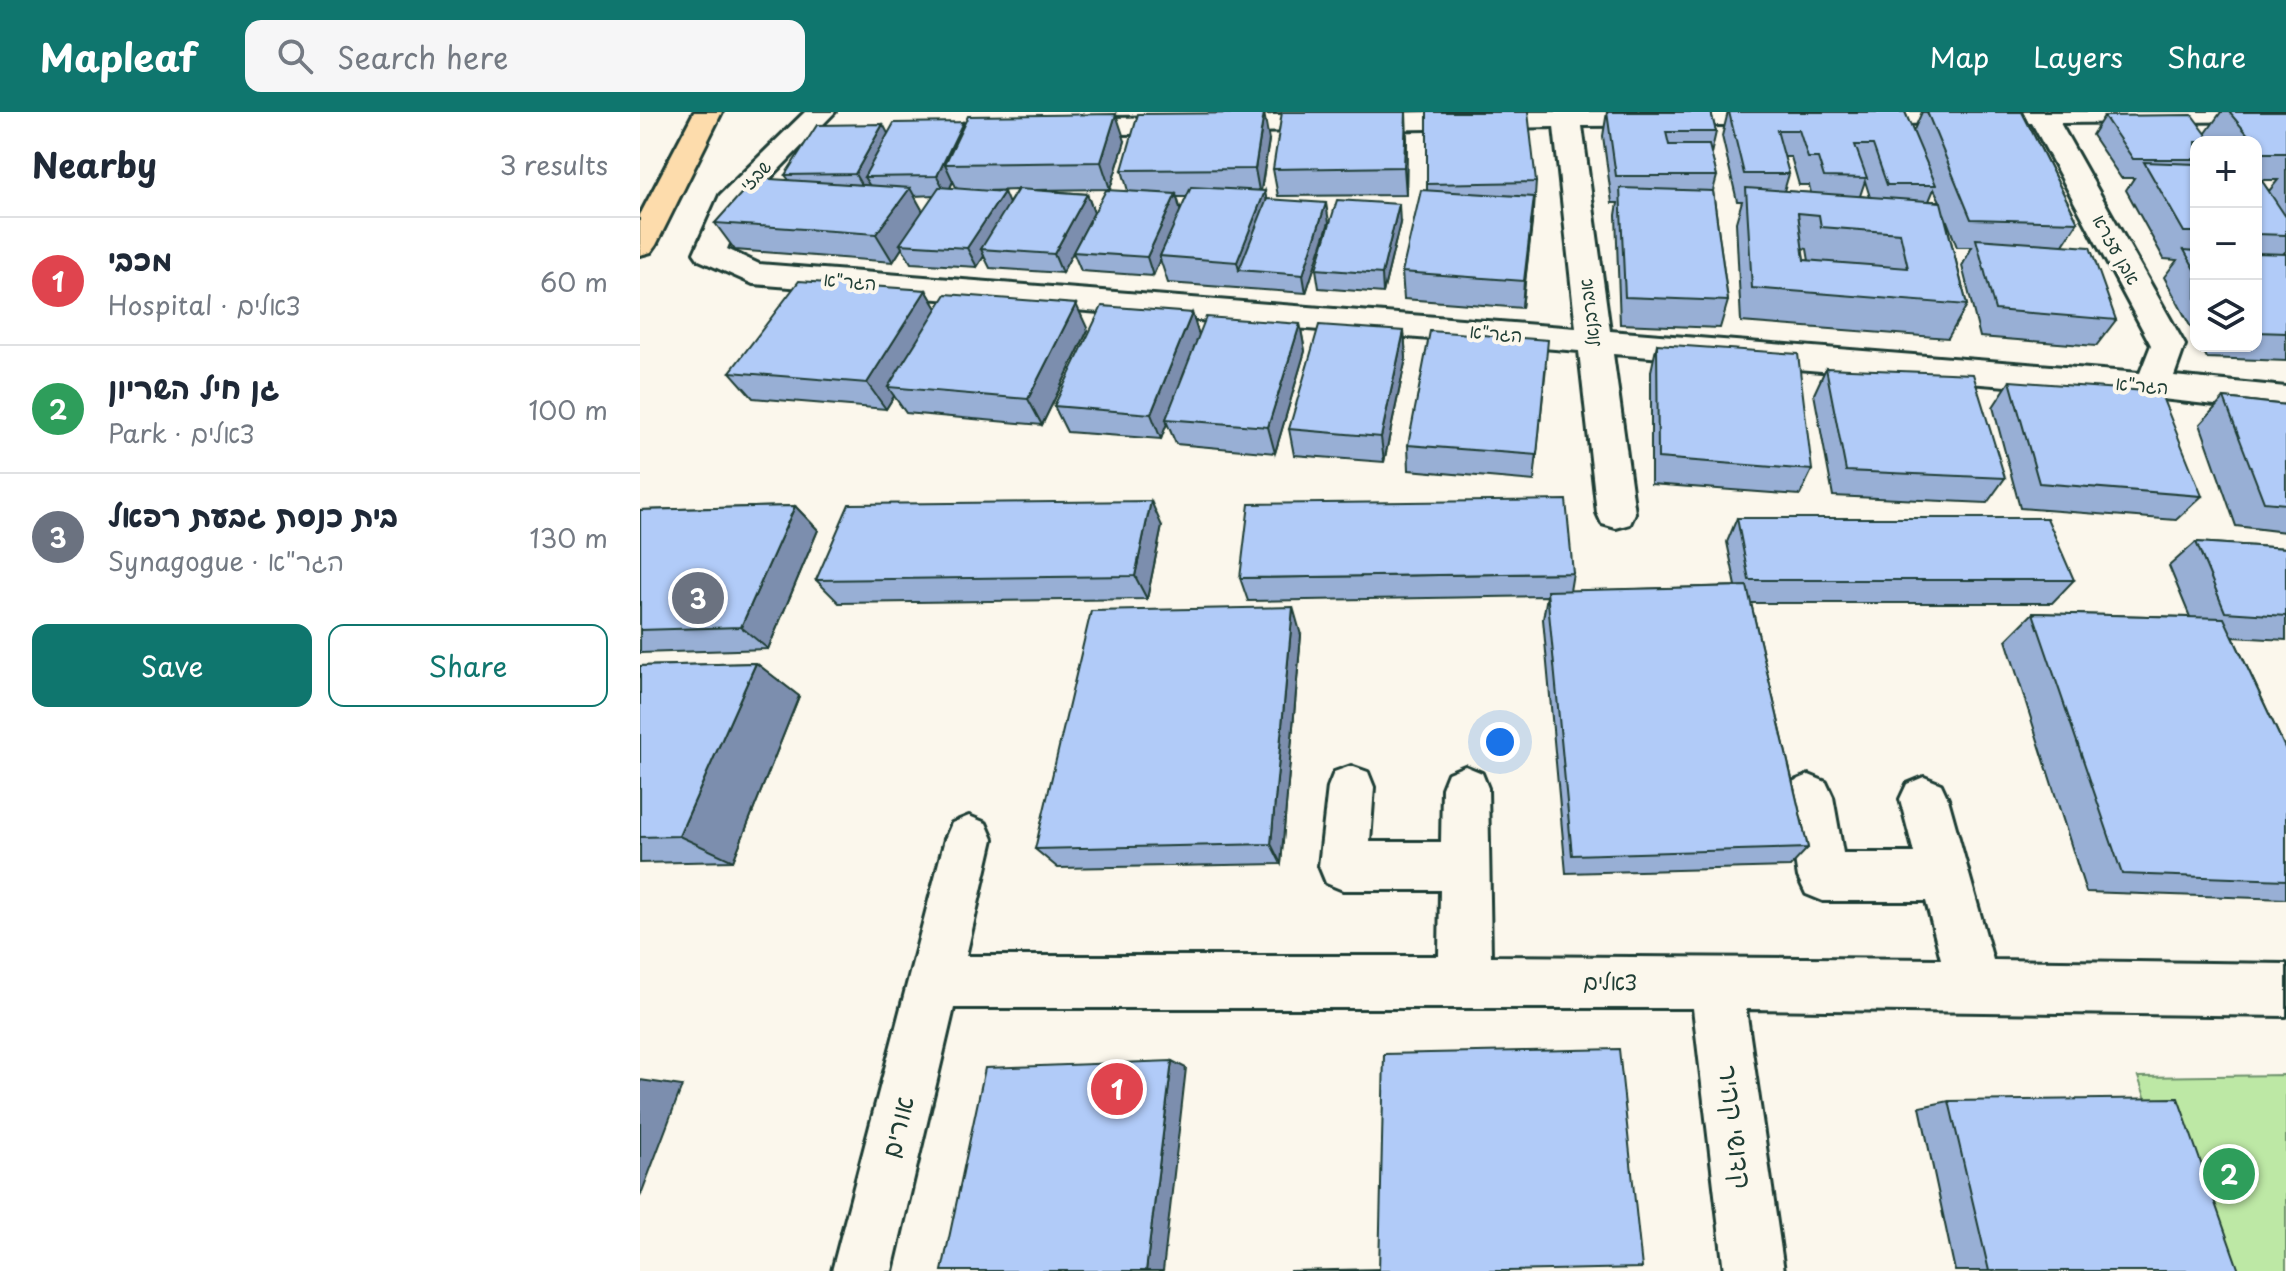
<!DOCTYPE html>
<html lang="en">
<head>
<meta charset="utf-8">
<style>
	:root { --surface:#fff; --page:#f6f6f7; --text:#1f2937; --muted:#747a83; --line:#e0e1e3; --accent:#0f766e }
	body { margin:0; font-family:"Playpen Sans","Playpen Sans Hebrew",sans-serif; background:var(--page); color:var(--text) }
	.controls { position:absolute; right:24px; top:24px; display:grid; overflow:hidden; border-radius:16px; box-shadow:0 2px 6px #0004 }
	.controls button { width:72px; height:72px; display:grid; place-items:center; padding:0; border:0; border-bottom:2px solid var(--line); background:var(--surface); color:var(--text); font:40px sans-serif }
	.you { position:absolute; left:860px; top:630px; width:28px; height:28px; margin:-20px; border:6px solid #fff; border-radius:50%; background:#1a73e8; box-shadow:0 0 0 12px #1a73e833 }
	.badge { display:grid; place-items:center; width:52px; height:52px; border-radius:50%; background:var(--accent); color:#fff; font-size:26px; font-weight:700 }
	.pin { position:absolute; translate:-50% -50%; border:4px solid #fff; box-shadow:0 2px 8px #0006 }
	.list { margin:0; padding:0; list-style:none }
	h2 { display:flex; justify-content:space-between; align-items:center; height:104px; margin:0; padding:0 32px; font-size:34px }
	h2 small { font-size:26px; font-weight:400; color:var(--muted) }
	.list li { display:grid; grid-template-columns:52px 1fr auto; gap:24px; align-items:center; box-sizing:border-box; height:128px; padding:0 32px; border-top:2px solid var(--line) }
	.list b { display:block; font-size:30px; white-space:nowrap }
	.list p { margin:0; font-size:26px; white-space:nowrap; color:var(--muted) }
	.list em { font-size:26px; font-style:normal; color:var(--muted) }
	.actions { display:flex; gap:16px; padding:24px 32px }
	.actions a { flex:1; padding:18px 0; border:2px solid var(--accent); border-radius:16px; text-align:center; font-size:28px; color:var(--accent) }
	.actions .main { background:var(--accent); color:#fff }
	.icon { flex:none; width:44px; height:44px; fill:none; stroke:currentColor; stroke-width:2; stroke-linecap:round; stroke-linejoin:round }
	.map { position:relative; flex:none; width:1646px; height:1159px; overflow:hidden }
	header { display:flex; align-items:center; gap:48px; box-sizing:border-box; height:112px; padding:0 40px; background:var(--accent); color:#fff }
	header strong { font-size:38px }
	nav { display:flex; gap:44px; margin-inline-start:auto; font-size:28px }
	.search { width:560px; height:72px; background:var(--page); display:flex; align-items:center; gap:20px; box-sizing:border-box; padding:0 28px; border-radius:16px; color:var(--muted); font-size:30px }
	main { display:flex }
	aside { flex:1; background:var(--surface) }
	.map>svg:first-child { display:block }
	.green { fill:#bde8a5; stroke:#6e926c; stroke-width:2 }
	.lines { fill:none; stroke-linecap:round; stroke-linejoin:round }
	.minor-casing { stroke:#1f3d34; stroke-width:6 }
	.highway-casing { stroke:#1f3d34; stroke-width:6 }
	.minor { fill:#fbf7ec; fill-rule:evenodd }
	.highway { fill:#fddcac; fill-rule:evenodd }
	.wall { fill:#98afd5; stroke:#1f3d34; stroke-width:2; fill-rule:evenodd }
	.shaded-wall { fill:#7c8eae; stroke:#1f3d34; stroke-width:2 }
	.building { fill:#b1cbf8; stroke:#1f3d34; stroke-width:2; fill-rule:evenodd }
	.labels { text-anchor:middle; stroke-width:8; stroke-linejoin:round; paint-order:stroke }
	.far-street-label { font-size:18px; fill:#1f3d34; stroke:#fbf7ec }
	.street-label { font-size:22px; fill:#1f3d34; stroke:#fbf7ec }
	.near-street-label { font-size:26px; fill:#1f3d34; stroke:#fbf7ec }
</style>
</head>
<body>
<header>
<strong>Mapleaf</strong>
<div class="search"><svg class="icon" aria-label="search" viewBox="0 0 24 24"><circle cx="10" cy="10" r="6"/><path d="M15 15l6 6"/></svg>Search here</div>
<nav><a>Map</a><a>Layers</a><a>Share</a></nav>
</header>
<main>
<aside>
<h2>Nearby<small>3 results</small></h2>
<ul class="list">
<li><span class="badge" style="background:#e0444e">1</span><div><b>מכבי</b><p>Hospital · צאלים</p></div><em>60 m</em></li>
<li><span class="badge" style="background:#2e9e5b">2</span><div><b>גן חיל השריון</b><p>Park · צאלים</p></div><em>100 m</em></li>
<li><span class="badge" style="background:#6b7280">3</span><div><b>בית כנסת גבעת רפאל</b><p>Synagogue · הגר&quot;א</p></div><em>130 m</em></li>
</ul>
<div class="actions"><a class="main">Save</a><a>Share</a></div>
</aside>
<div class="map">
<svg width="1646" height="1159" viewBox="0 0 1646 1159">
	<rect width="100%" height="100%" fill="#fbf7ec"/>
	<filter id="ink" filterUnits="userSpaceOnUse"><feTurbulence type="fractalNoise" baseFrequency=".0125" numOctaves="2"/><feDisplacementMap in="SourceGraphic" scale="16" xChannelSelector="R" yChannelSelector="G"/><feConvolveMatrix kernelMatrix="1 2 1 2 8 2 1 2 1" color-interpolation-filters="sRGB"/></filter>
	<g filter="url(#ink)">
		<path class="green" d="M1646 963V1159H1568L1498 965Z"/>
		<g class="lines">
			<defs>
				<path id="minor" d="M165 0H195L105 92 87 137 119 152 936 216 914 15 419 23 409 21 405 15 409 9 419 7 797 0H1646V9L1420 11 1545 233 1534 264 1646 275V301L1513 286 973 242 995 401 990 412 976 416 962 412 957 401 939 239 113 172 59 148 54 141 80 83ZM1392 11 1511 233 1500 261 970 219 942 14Z
					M711 654 728 660 734 675 730 730H801L802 676 808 661 825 654 842 661 848 676 851 844 1301 847 1286 789H1183L1166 782 1158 765 1145 685 1152 670 1169 663 1186 670 1193 685 1203 741H1274L1260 687 1267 672 1284 665 1301 672 1308 687 1353 848 1646 852V904L1106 897 1144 1159H1084L1053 896H314L252 1159H192L305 727 312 711 329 704 346 711 353 727 326 844H799L800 778H703L686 771 679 754 688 675 694 660Z"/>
				<path id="highway" d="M54 0H82L16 133 11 140 0 143V103Z"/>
			</defs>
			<use href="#minor" class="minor-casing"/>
			<use href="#highway" class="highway-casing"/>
			<use href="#minor" class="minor"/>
			<use href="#highway" class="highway"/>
		</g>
		<path class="wall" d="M787 0 896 70 894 98H893L882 196 764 187 762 160 787 78Z
			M967 0H1071L1076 20 1071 42 1077 64 1073 79 1088 189 1080 216 980 212 976 103 978 91H972L963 24Z
			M1088 0H1265L1273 20 1282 0H1382L1438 110 1423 133 1476 208 1456 234 1340 225 1322 154 1332 135H1317L1304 101 1327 193 1308 226 1101 210 1096 110 1102 89H1097L1082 24ZM1144 45H1151L1159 73H1169L1171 81 1144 79 1149 62ZM1225 69 1230 85 1220 84ZM1294 77 1300 89H1289ZM1162 136 1167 137 1169 149 1164 148Z
			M1581 0H1646V139L1643 142H1646V249L1567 246 1561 234H1616V30H1556V225L1524 165 1537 148 1524 147 1486 78 1494 66H1481L1452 23 1464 4 1566 21ZM1621 68H1638L1629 79Z
			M323 10 324 12 485 29 470 77 395 78 447 82 454 100 488 79 482 58 629 28 621 79 626 88 689 110 666 181 528 171 520 147 513 164 441 159 433 140 422 161 350 156 344 144 337 155 271 151 262 136 253 150 95 138 75 111 149 68 145 63 248 22ZM313 69 317 77 310 76ZM377 78 369 91 348 79ZM294 83 283 100 274 84ZM537 85H547L541 98Z
			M767 26 766 83 638 84 633 57Z
			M760 111 743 181 679 176 676 157Z
			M286 178 297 197 448 218 402 313 266 301 254 284 246 297 113 286 90 260Z
			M552 201 559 223 660 212 665 239 635 341 536 332 527 311 521 327 427 320 414 294Z
			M764 219 766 246 744 350 654 343 649 317Z
			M1017 232 1172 358 1160 383 1011 372V259Z
			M906 255 894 369 769 358 768 333Z
			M1186 256 1365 366 1347 391 1193 384 1174 282Z
			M1370 269 1562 384 1536 408 1380 396 1353 295Z
			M1584 286 1646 293V420L1596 414 1560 312Z
			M155 394 178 418 128 537 0 541V398Z
			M1097 406 1434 468 1412 491H1111L1168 736 1150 755 926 761 903 507 907 484 608 489 600 466 933 461 930 479 1096 474 1087 430Z
			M522 414 507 487 199 491 176 468Z
			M1556 430 1646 436V528L1593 525 1646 638V787L1446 780 1366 528 1393 501 1550 505 1529 454Z
			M661 523 641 752 418 756 395 737Z
			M116 551 159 584 93 749 0 751V554Z
			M1309 989 1599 1159H1315L1280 995Z
			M740 1157 869 1159H649Z"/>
		<path class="shaded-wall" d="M766 0 767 26 766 83 764 55Z
			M624 1 629 28 620 84 615 57Z
			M476 2 485 29 470 77 461 50Z
			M323 10 332 29 305 52 313 69 307 83 297 64Z
			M243 12 253 31 224 65 230 74 226 81 215 62Z
			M270 76 285 103 260 132 262 136 253 150 236 122Z
			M625 79 630 107 599 158 597 150Z
			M364 80 372 99 341 137 344 144 337 155 327 136Z
			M447 82 454 101 422 161 414 142Z
			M536 82 541 101 520 144V147L513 164 507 145Z
			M894 85 892 112 882 196 884 169Z
			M686 91 689 110 666 181 663 163Z
			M759 92 760 111 743 181 742 162Z
			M286 178 302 205 248 275 254 284 246 297 227 271Z
			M436 192 448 218 402 313 388 287Z
			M552 201 560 227 526 307 527 311 521 327 511 302Z
			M660 212 665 239 635 341 628 315Z
			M764 219 766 246 744 350 741 325Z
			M511 389 522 414 507 487 495 464Z
			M155 394 178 418 128 537 101 515Z
			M653 495 661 523 641 752 631 732Z
			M116 551 159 584 93 749 39 724Z
			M532 949 546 956 523 1159H506Z
			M0 968 42 974 0 1085Z"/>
		<path class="building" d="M642 0H766L764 55 633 57Z
			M787 0H888L896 70 787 72Z
			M967 0H1071L1076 20H1026L1029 33H1069L1077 64H976Z
			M1089 0H1265L1296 73H1247L1233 33H1215L1227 66 1184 65 1178 46H1168L1159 18H1137L1149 62H1104Z
			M1287 0H1382L1438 110 1331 107Z
			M1589 0H1646V41H1623L1616 33V30H1614Z
			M624 1 615 57 482 58 498 2Z
			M476 2 461 50 305 52 328 4Z
			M1552 3 1572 30H1556V47H1493L1464 4Z
			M323 10 297 64 224 65 254 11Z
			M243 12 215 62 145 63 177 13Z
			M1504 50 1556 52V120H1544Z
			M1616 60 1646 105V123L1616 122Z
			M115 66 270 76 236 122 75 111Z
			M299 75 364 80 327 136 260 132Z
			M551 75 625 79 597 150 520 144Z
			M980 76 1073 79 1088 189 985 185Z
			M1106 76 1301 90 1327 193 1112 176ZM1158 101 1179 103 1181 115 1260 121 1268 156 1164 148Z
			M378 77 447 82 414 142 341 137Z
			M466 78 536 82 507 145 433 140Z
			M781 78 894 85 884 169 762 160Z
			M627 87 686 91 663 163 599 158Z
			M697 88 759 92 742 162 676 157Z
			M1336 127 1450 135 1476 208 1355 198Z
			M1544 138 1556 139V159Z
			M1616 141 1646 142V221L1616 220Z
			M159 169 286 178 227 271 90 260Z
			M306 182 436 192 388 287 248 275Z
			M462 194 552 201 511 302 414 294Z
			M566 205 660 212 628 315 526 307Z
			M679 213 764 219 741 325 649 317Z
			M790 219 908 228 897 343 768 333Z
			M1017 232 1158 242 1172 358 1018 346Z
			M1186 256 1333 262 1365 366 1206 359Z
			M1370 269 1520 280 1562 384 1399 371Z
			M1584 286 1646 293V392L1624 390Z
			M926 388 933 461 600 466 609 392Z
			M511 389 495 464 176 468 209 392Z
			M155 394 101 515 0 518V398Z
			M1097 406H1407L1434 468H1109Z
			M1556 430 1646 436V504L1585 500Z
			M1107 474 1168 736 932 743 907 479Z
			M653 495 631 732 395 737 451 499Z
			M1393 501 1584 506 1646 638V768L1482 762Z
			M116 551 39 724 0 725V554Z
			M979 937 1002 1156 869 1159H739L744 942Z
			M532 949 506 1159H302L345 956Z
			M1538 986 1599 1159H1349L1309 989Z"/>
	</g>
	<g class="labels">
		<g class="far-street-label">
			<text transform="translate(116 64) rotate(-45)" y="6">שבזי</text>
			<text transform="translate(1476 138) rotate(61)" y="6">אבן עזרא</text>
			<text transform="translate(210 170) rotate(5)" y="6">הגר"א</text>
			<text transform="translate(950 201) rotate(-97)" y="6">אברבנאל</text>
			<text transform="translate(856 222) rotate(5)" y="6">הגר"א</text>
			<text transform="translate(1502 274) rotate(5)" y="6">הגר"א</text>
		</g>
		<g class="street-label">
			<text x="970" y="878">צאלים</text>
		</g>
		<g class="near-street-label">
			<text transform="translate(258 1015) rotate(-76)" y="9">אורים</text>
			<text transform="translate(1095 1015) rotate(83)" y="9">קדושי קהיר</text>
		</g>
	</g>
</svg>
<div class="controls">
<button>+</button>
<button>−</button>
<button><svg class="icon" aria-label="layers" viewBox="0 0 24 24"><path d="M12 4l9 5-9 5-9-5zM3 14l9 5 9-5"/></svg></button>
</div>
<div class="you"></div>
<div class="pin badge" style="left:477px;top:977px;background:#e0444e">1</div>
<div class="pin badge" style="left:1589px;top:1062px;background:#2e9e5b">2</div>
<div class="pin badge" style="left:58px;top:486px;background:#6b7280">3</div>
</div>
</main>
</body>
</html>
